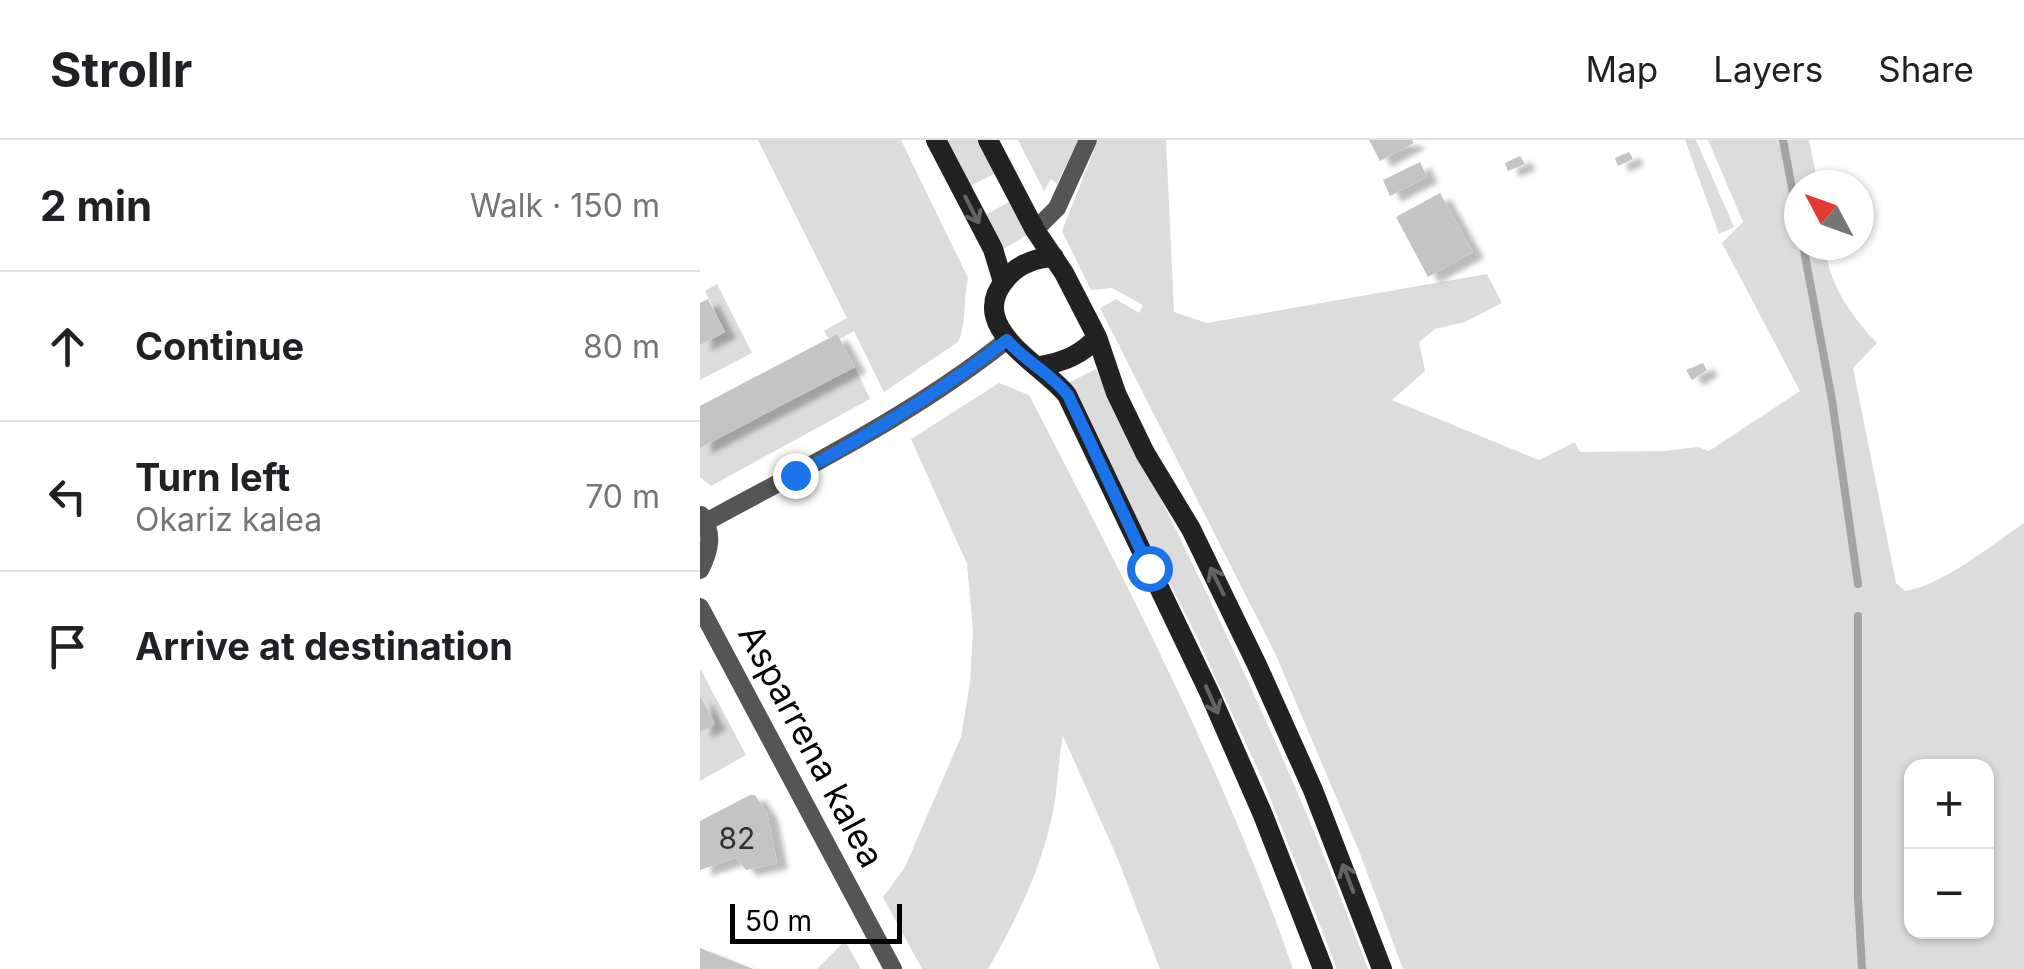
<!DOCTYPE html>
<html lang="en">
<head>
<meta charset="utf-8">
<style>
	:root { --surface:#fff; --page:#f2f2f2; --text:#202124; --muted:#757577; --line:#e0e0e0 }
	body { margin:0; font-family:Inter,sans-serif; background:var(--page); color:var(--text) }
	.controls { position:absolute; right:30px; bottom:30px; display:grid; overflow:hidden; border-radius:20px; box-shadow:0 2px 8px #0004 }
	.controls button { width:90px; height:90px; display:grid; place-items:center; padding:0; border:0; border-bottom:2px solid var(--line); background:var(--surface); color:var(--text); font:50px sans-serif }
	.compass { position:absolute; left:1084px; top:30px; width:90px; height:90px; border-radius:50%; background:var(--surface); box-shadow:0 2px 8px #0004; rotate:311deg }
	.scale { position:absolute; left:30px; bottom:25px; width:172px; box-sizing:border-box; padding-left:10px; border:5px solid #000; border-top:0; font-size:28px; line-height:35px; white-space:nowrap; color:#000; -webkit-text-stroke:8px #fff; paint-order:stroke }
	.stop { position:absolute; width:30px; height:30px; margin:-22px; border:8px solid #1a73e8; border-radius:50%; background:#fff }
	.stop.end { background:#1a73e8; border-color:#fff; box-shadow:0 2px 10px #0008 }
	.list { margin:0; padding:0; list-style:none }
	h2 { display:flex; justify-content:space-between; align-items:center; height:130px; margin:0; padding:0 40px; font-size:42px }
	h2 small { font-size:32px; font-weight:400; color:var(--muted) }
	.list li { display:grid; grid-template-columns:65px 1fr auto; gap:30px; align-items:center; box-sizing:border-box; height:150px; padding:0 40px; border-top:2px solid var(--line) }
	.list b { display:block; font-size:38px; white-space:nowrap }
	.list p { margin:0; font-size:32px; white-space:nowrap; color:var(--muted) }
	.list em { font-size:32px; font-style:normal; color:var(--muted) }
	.icon { flex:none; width:55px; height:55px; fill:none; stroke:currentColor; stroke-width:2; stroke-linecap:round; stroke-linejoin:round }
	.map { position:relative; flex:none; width:1324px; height:829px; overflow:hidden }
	header { display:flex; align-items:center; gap:60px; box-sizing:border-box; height:140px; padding:0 50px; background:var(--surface); border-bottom:2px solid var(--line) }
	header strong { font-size:48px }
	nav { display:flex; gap:55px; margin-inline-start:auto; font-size:35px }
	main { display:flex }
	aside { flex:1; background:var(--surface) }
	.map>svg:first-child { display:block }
	.green { fill:#dcdcdc; fill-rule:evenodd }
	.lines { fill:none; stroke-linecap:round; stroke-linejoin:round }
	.stream { stroke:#a3a3a3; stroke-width:8 }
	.building { fill:#c4c4c4; filter:url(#shadow) }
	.street { stroke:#555; stroke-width:18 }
	.secondary { stroke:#222; stroke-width:20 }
	.oneway { stroke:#646464 }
	.route { stroke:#1a73e8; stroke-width:12 }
	.labels { text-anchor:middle; stroke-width:8; stroke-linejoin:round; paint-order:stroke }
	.number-label { font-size:30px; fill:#313131 }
	.street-label { font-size:35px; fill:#000; stroke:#fff }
</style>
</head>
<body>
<header>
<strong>Strollr</strong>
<nav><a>Map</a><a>Layers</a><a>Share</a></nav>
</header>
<main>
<aside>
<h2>2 min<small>Walk · 150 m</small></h2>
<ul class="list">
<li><svg class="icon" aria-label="ahead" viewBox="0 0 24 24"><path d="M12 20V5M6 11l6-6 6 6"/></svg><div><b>Continue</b></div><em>80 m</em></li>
<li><svg class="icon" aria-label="left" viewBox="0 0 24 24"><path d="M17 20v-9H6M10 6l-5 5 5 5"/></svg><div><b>Turn left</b><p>Okariz kalea</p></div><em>70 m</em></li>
<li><svg class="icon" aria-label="arrive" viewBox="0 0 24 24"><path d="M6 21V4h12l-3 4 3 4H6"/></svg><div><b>Arrive at destination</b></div></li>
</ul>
</aside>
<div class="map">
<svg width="1324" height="829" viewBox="0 0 1324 829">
	<defs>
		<filter id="shadow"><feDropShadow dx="11" dy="6" stdDeviation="2.5" flood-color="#0004"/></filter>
	</defs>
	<rect width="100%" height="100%" fill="#fff"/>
	<path class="green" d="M58 0H201L268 138C263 160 267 183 258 202L184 252 154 191 140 199 137 194 128 198 124 191 147 178Z
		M245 0H279L296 33 268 47Z
		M318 0H378L357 44 351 39 344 51Z
		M398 0H466L474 172 507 183 787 134 802 163 765 182 735 189 719 202 725 231 692 260 839 320 875 302 880 312 965 311 998 307 1009 311 1100 251 1022 103 1043 82 1008 0H1109L1118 45H1099V105H1125C1129 145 1150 174 1177 203L1153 228 1196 443 1205 451C1243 445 1292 405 1324 383V829H703L659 711 575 513 400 168 416 159 439 173 443 165 412 148 391 150 362 91ZM1212 626H1286V792H1212Z
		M985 0H996L1034 87 1019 94Z
		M311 61 327 95 300 111 283 76Z
		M17 144 52 213 0 240V205L25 192 5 151Z
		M155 227 170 259 11 346 0 337V308Z
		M396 229C495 426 592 622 668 829H637L565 645 495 493 368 243Z
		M299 243 329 255C426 442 524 630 593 829H460L417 717 363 596C358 620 358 647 353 672 341 729 317 779 288 829H222L183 757 205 727 261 597 270 542 273 490 267 424 211 299Z
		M0 528 46 615 0 641V592L14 583 0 556Z
		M145 801 161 829H117Z"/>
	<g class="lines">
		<path class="stream" d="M1083 0 1099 85
			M1103 105 1132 260 1158 444
			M1158 476V757L1162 829"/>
	</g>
	<path class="building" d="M669 0H712L714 3 680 21Z
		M929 12 933 19 918 26 915 18Z
		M820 16 825 24 808 31 805 23Z
		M720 22 727 37 690 56 683 40Z
		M740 53 773 112 728 137 696 77Z
		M8 159 25 192 0 205V163Z
		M137 194 155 227 0 308V266Z
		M1003 223 1007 230 992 240 986 230Z
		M0 556 15 584 0 592Z
		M50 655H55L67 673 77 723 46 730 36 718 0 730V681Z
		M0 808 53 829H0Z"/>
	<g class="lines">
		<path class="street" d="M335 90 357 68 388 0
			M6 382C109 326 214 274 307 200
			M0 430C10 411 14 393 1 375
			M0 467 193 829"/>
		<path class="secondary" d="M236 0 293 109 303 142
			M288 0 335 90 364 133 397 197 416 253 445 313 491 389 557 525 613 650 682 829
			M354 117C336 118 318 124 306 139 264 188 344 225 367 255L510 554 563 675 623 829
			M340 226C363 222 382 215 397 197"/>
	</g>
	<defs><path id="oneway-shaft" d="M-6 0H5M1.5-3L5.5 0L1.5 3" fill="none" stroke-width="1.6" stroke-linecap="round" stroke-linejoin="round" transform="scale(2.5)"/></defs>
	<g class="oneway">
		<use href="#oneway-shaft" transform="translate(272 70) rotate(63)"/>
		<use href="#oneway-shaft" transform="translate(517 441) rotate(-116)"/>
		<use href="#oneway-shaft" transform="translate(512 560) rotate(66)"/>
		<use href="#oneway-shaft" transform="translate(648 738) rotate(-111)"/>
	</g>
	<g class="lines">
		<path class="route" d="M95 335C169 295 241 252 307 200 325 222 350 232 368 255L449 428"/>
	</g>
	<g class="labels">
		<g class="number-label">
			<text x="37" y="709">82</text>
		</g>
		<g class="street-label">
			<text transform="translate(111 606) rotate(62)" y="12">Asparrena kalea</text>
		</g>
	</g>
</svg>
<div class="controls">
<button>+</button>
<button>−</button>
</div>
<svg class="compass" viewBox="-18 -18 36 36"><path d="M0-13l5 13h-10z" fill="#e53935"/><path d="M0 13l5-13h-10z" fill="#757577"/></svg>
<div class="scale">50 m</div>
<div class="stop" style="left:449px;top:428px"></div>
<div class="stop end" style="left:95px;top:335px"></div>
</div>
</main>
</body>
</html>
